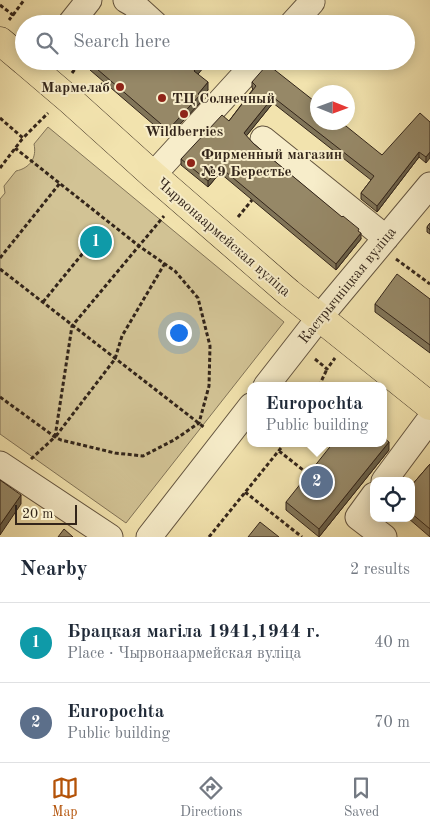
<!DOCTYPE html>
<html lang="en">
<head>
<meta charset="utf-8">
<style>
	:root { --surface:#fff; --page:#f2f2f3; --text:#1f2937; --muted:#747a83; --line:#e0e1e3; --accent:#b45309 }
	body { margin:0; font-family:"Old Standard TT",serif; background:var(--page); color:var(--text) }
	.controls { position:absolute; right:15px; bottom:15px; display:grid; overflow:hidden; border-radius:10px; box-shadow:0 2px 12px #0003 }
	.controls button { width:45px; height:45px; display:grid; place-items:center; padding:0; border:0; border-bottom:1px solid var(--line); background:var(--surface); color:var(--text); font:25px sans-serif }
	.compass { position:absolute; left:310px; top:85px; width:45px; height:45px; border-radius:50%; background:var(--surface); box-shadow:0 2px 12px #0003; rotate:91deg }
	.scale { position:absolute; left:15px; bottom:12px; width:62px; box-sizing:border-box; padding-left:5px; border:2px solid #33251a; border-top:0; font-size:14px; line-height:18px; white-space:nowrap; color:#33251a; -webkit-text-stroke:4px #f7edca; paint-order:stroke }
	.you { position:absolute; left:178px; top:332px; width:18px; height:18px; margin:-12px; border:4px solid #fff; border-radius:50%; background:#1a73e8; box-shadow:0 0 0 8px #1a73e833 }
	.badge { display:grid; place-items:center; width:32px; height:32px; border-radius:50%; background:var(--accent); color:#fff; font-size:16px; font-weight:700 }
	.pin { position:absolute; translate:-50% -50%; border:2px solid #fff; box-shadow:0 1px 5px #0006 }
	.popup { position:absolute; left:247px; top:382px; width:140px; height:65px; box-sizing:border-box; display:grid; place-content:center; border-radius:10px; background:var(--surface); filter:drop-shadow(0 1px 4px #0005); font-size:16px; white-space:nowrap; color:var(--muted) }
	.popup b { font-size:19px; color:var(--text) }
	.popup::after { content:''; position:absolute; left:50%; top:100%; margin-left:-10px; border:10px solid transparent; border-top-color:var(--surface) }
	.list { margin:0; padding:0; list-style:none }
	h2 { display:flex; justify-content:space-between; align-items:center; height:65px; margin:0; padding:0 20px; font-size:21px }
	h2 small { font-size:16px; font-weight:400; color:var(--muted) }
	.list li { display:grid; grid-template-columns:32px 1fr auto; gap:15px; align-items:center; box-sizing:border-box; height:80px; padding:0 20px; border-top:1px solid var(--line) }
	.list b { display:block; font-size:19px; white-space:nowrap }
	.list p { margin:0; font-size:16px; white-space:nowrap; color:var(--muted) }
	.list em { font-size:16px; font-style:normal; color:var(--muted) }
	.icon { flex:none; width:28px; height:28px; fill:none; stroke:currentColor; stroke-width:2; stroke-linecap:round; stroke-linejoin:round }
	.map { position:relative; flex:none; width:430px; height:537px; overflow:hidden }
	.search { position:absolute; background:var(--surface); box-shadow:0 2px 12px #0003; left:15px; right:15px; top:15px; height:55px; display:flex; align-items:center; gap:12px; box-sizing:border-box; padding:0 18px; border-radius:28px; color:var(--muted); font-size:19px }
	.sheet { height:225px; background:var(--surface) }
	nav { display:flex; justify-content:space-around; align-items:center; box-sizing:border-box; height:70px; border-top:1px solid var(--line); background:var(--surface); font-size:14px; color:var(--muted) }
	nav a { display:grid; justify-items:center; gap:2px }
	nav .on { color:var(--accent) }
	.map>svg:first-child { display:block }
	.green { fill:#d2c395; stroke:#827458 }
	.lines { fill:none; stroke-linecap:round; stroke-linejoin:round }
	.minor-casing { stroke:#63543f; stroke-width:27 }
	.major-casing { stroke:#33251a; stroke-width:29 }
	.path { stroke:#33251a; stroke-width:3; stroke-dasharray:4 2.5; stroke-linecap:butt }
	.minor { stroke:#f7edca; stroke-width:25 }
	.major { stroke:#f2e3ae; stroke-width:28 }
	.wall { fill:#817559; stroke:#33251a }
	.shaded-wall { fill:#695f48; stroke:#33251a }
	.building { fill:#968867; stroke:#33251a }
	.poi-dot { fill:#8f2418; stroke:#f7edca; stroke-width:2 }
	.labels { text-anchor:middle; stroke-width:4; stroke-linejoin:round; paint-order:stroke }
	.poi-label { font-size:15px; font-weight:bold; fill:#33251a; stroke:#f7edca; text-anchor:start }
	.street-label { font-size:15px; fill:#33251a; stroke:#f7edca }
</style>
</head>
<body>
<div class="map">
<svg width="430" height="537" viewBox="0 0 430 537">
	<rect width="100%" height="100%" fill="#f2e3ae"/>
	<filter id="stains"><feTurbulence type="fractalNoise" baseFrequency=".004" numOctaves="4"/><feColorMatrix values="0 0 0 0 .2 0 0 0 0 .09 0 0 0 0 .02 0 0 0 .5 -.17"/></filter>
	<radialGradient id="worn" r=".72"><stop offset=".6" stop-color="#630" stop-opacity="0"/><stop offset="1" stop-color="#630" stop-opacity=".3"/></radialGradient>
	<path class="green" d="M48 127 284 322 126 523 0 434V199L5 193 4 186 16 171C30 168 37 158 34 144Z"/>
	<g class="lines">
		<defs>
			<path id="minor" d="M126 0 133 4 155 24
				M70 24 89 0
				M292 24 312 2 311 0
				M263 139 386 238
				M153 175 257 61
				M266 386 319 318 430 185
				M0 464 110 537
				M384 481 430 419
				M374 495 358 517 384 537
				M149 537 251 406"/>
			<path id="major" d="M0 41 24 61
				M24 61 71 101 153 175 289 293 430 406"/>
		</defs>
		<use href="#minor" class="minor-casing"/>
		<use href="#major" class="major-casing"/>
		<path class="path" d="M0 5 13 15 9 20
			M13 15 24 0
			M111 24 115 18
			M72 73 81 61
			M96 91 104 82
			M0 118 23 138 48 113
			M0 168 23 138
			M238 217 252 200
			M0 258 60 183
			M396 259 430 284
			M0 269 205 428
			M43 302 83 253
			M315 359 327 369 335 358
			M319 386 327 369
			M0 397 55 437 61 440 115 453 143 456 174 440 199 423 209 386 210 346 198 298 175 271 139 246 15 148
			M56 436 115 359 122 336 165 263
			M279 451 312 477
			M31 459 55 437 72 326 164 216
			M245 492 302 537
			M209 537 285 443"/>
		<use href="#minor" class="minor"/>
		<use href="#major" class="major"/>
	</g>
	<path class="wall" d="M228 61H237L231 68 228 66Z
		M90 63 198 74 208 90 200 100V103L168 137 90 70Z
		M252 82 382 155 430 122 426 163 419 157 377 212 361 199V193L371 180 273 103 246 136 254 144 359 232 361 239 336 270 220 173 208 187 181 165V159L229 121 253 89 252 88Z
		M430 223V234L427 232V227Z
		M430 299V353L375 312V304Z
		M389 450 319 537 286 510V502Z
		M430 464V537L408 518H411V486Z"/>
	<path class="shaded-wall" d="M203 61H209L194 79V71Z
		M233 61H237L231 68V64Z
		M208 82V90L200 100V103L168 137V130Z
		M273 97V103L244 139V133Z
		M419 152V157L377 212V206Z
		M430 152V158L426 163V157Z
		M220 167V173L208 187V181Z
		M361 233V239L336 270V264Z
		M389 442V450L319 537V529Z
		M21 495V504L0 535V525Z"/>
	<path class="building" d="M130 16 139 24H123Z
		M200 18 207 24H195Z
		M91 61H203L194 71 208 82 198 94 200 95 168 130 90 63Z
		M233 61 231 64 228 62V61Z
		M266 66 269 69 271 67 318 104V122H341L382 155 420 113 430 122V152L426 157 419 152 377 206 361 193 374 176 273 97 244 133 254 144 342 217 343 216 359 229 358 231 361 233 336 264 220 167 208 181 181 159 222 115 229 121 256 86 252 82Z
		M430 223V230L427 227Z
		M397 274 430 299V345L375 304Z
		M383 437 389 442 319 529 286 502 333 443H383Z
		M430 464V529L411 513V486Z
		M0 480 21 495 0 525Z
		M260 522 279 537H248Z
		M64 529 73 537H58Z"/>
	<g class="poi-dot">
		<circle cx="120" cy="87" r="5"/>
		<circle cx="162" cy="98" r="5"/>
		<circle cx="184" cy="114" r="5"/>
		<circle cx="191" cy="163" r="5"/>
	</g>
	<g class="labels">
		<g class="poi-label">
			<text x="110" y="92" text-anchor="end">Мармелаб</text>
			<text x="172" y="103">ТЦ Солнечный</text>
			<text x="184" y="136" text-anchor="middle">Wildberries</text>
			<text x="201" y="159">Фирменный магазин<tspan x="201" dy="17">№9 Берестье</tspan></text>
		</g>
		<g class="street-label">
			<text transform="translate(224 237) rotate(41)" y="5">Чырвонаармейская вуліца</text>
			<text transform="translate(347 285) rotate(-51)" y="5">Кастрычніцкая вуліца</text>
		</g>
	</g>
	<rect width="100%" height="100%" filter="url(#stains)"/>
	<rect width="100%" height="100%" fill="url(#worn)"/>
</svg>
<div class="controls">
<button><svg class="icon" aria-label="locate" viewBox="0 0 24 24"><circle cx="12" cy="12" r="6"/><path d="M12 2v4M12 18v4M2 12h4M18 12h4"/></svg></button>
</div>
<svg class="compass" viewBox="-18 -18 36 36"><path d="M0-13l5 13h-10z" fill="#e53935"/><path d="M0 13l5-13h-10z" fill="#747a83"/></svg>
<div class="scale">20 m</div>
<div class="you"></div>
<div class="pin badge" style="left:96px;top:242px;background:#0f9aa8">1</div>
<div class="pin badge" style="left:317px;top:482px;background:#5c6f8a">2</div>
<div class="popup"><b>Europochta</b>Public building</div>
<div class="search"><svg class="icon" aria-label="search" viewBox="0 0 24 24"><circle cx="10" cy="10" r="6"/><path d="M15 15l6 6"/></svg>Search here</div>
</div>
<section class="sheet">
<h2>Nearby<small>2 results</small></h2>
<ul class="list">
<li><span class="badge" style="background:#0f9aa8">1</span><div><b>Брацкая магіла 1941,1944 г.</b><p>Place · Чырвонаармейская вуліца</p></div><em>40 m</em></li>
<li><span class="badge" style="background:#5c6f8a">2</span><div><b>Europochta</b><p>Public building</p></div><em>70 m</em></li>
</ul>
</section>
<nav>
<a class="on"><svg class="icon" aria-label="map" viewBox="0 0 24 24"><path d="M3 6l6-2 6 2 6-2v14l-6 2-6-2-6 2zM9 4v14M15 6v14"/></svg>Map</a>
<a><svg class="icon" aria-label="directions" viewBox="0 0 24 24"><path d="M12 3l9 9-9 9-9-9zM9 14v-3h6M13 9l2 2-2 2"/></svg>Directions</a>
<a><svg class="icon" aria-label="saved" viewBox="0 0 24 24"><path d="M7 4h10v16l-5-4-5 4z"/></svg>Saved</a>
</nav>
</body>
</html>
